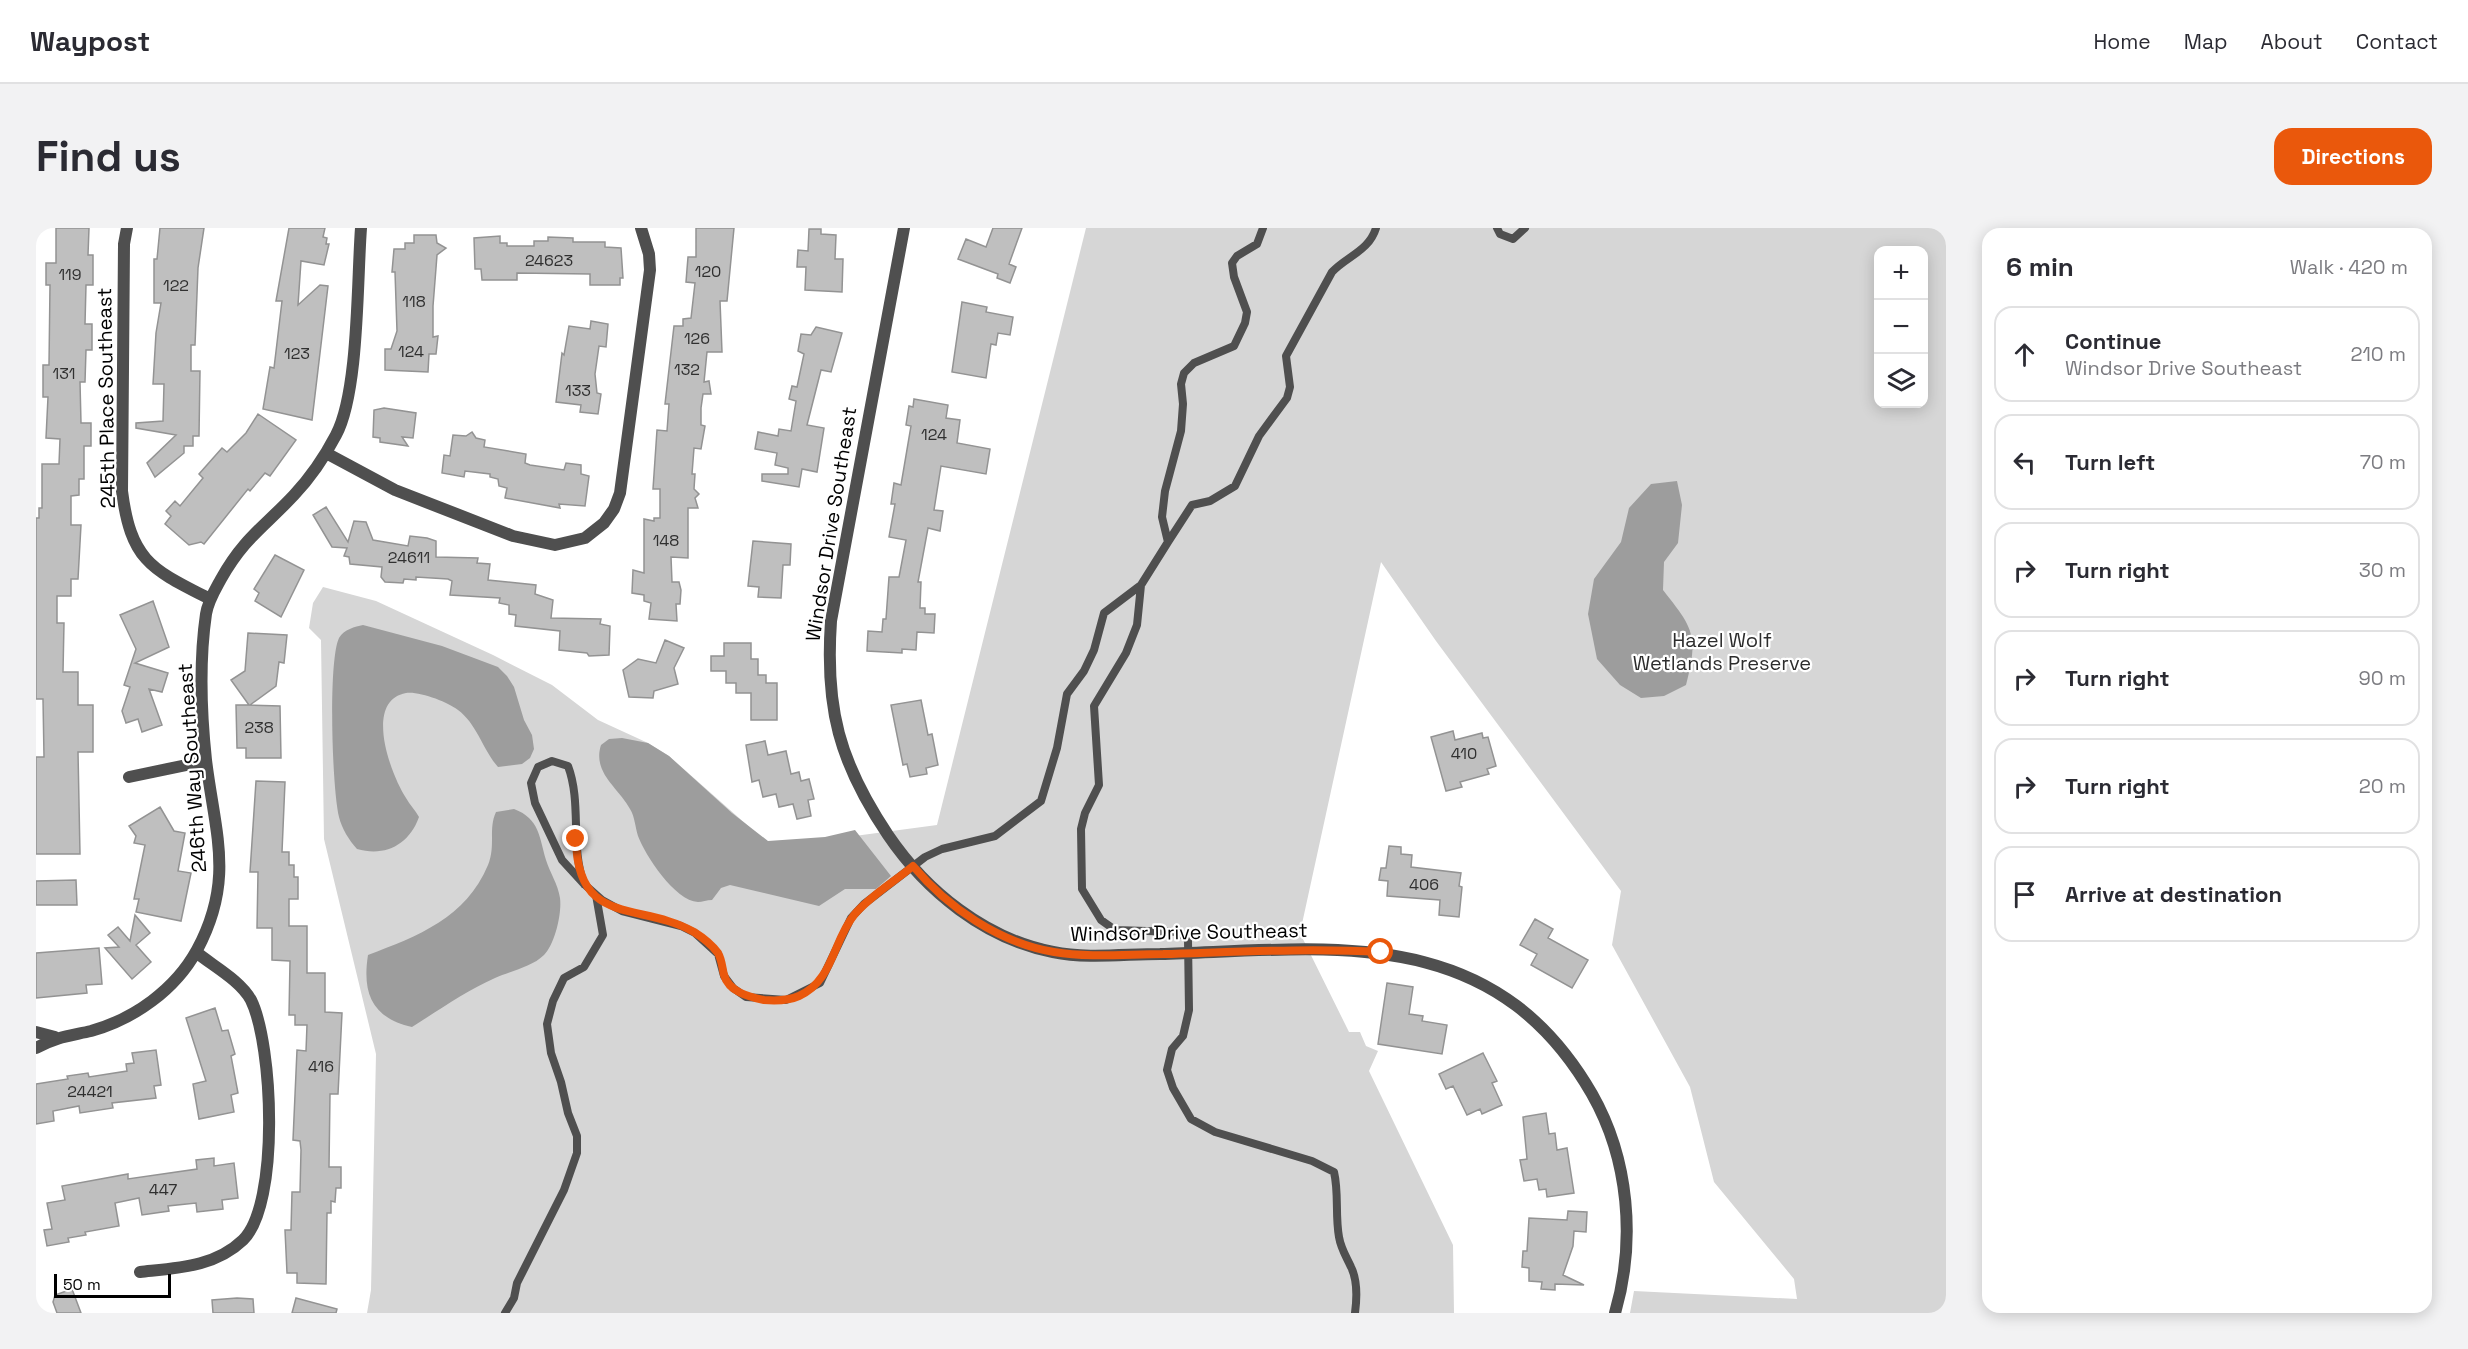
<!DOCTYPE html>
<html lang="en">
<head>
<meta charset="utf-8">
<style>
	:root { --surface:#fff; --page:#f2f2f3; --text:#2b2b33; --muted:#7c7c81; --line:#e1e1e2; --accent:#ea580c }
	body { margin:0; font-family:"Space Grotesk",sans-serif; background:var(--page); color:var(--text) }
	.controls { position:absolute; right:18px; top:18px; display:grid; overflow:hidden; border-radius:12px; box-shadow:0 3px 15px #0003 }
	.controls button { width:54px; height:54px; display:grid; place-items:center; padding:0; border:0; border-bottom:2px solid var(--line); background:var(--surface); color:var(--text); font:30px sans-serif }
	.scale { position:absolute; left:18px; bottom:15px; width:117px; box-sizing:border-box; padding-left:6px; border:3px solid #000; border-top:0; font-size:16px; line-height:21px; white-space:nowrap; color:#000; -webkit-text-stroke:4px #fff; paint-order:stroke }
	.stop { position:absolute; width:18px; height:18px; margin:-14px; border:4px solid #ea580c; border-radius:50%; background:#fff }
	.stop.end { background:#ea580c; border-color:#fff; box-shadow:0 2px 6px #0008 }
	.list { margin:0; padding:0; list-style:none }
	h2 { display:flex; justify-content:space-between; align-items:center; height:78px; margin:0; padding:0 24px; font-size:26px }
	h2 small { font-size:20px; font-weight:400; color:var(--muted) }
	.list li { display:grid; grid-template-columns:39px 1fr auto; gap:18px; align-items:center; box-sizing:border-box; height:96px; margin:0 12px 12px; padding:0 12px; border:2px solid var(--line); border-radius:18px }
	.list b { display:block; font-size:22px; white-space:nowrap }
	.list p { margin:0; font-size:20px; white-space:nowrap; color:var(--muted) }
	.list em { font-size:20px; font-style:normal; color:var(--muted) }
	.icon { flex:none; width:33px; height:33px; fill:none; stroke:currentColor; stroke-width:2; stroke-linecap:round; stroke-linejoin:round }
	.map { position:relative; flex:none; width:1910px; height:1085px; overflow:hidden; border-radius:18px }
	header { display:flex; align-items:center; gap:36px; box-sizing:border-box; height:84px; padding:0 30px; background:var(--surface); border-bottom:2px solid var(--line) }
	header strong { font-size:28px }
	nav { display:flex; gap:33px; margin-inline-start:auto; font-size:21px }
	.intro { display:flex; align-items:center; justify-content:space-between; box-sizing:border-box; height:144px; padding:0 36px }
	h1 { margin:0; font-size:42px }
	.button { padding:15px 27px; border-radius:18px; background:var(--accent); color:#fff; font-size:21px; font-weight:700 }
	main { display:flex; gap:36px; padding:0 36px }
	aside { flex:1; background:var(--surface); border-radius:18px; box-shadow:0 3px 15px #0003 }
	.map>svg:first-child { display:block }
	.green { fill:#d6d6d6; fill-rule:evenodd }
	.water { fill:#9d9d9d }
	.building { fill:#bfbfbf; stroke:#939393; stroke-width:1.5 }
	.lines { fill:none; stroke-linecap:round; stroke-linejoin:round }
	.service { stroke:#4f4f4f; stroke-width:8 }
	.minor { stroke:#4f4f4f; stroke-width:12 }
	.route { stroke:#ea580c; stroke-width:8 }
	.labels { text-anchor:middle; stroke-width:4.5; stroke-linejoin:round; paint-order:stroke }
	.number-label { font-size:16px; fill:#303030 }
	.street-label { font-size:20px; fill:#000; stroke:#fff }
	.park-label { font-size:20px; fill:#2d2d2d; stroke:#fff }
</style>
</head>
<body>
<header>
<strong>Waypost</strong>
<nav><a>Home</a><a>Map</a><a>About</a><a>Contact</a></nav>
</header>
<div class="intro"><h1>Find us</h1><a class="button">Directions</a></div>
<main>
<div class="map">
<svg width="1910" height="1085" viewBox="0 0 1910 1085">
	<rect width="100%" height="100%" fill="#fff"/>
	<path class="green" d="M1050 0H1910V1085H1594L1598 1063 1761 1071 1758 1051 1678 954 1654 859 1576 717 1585 663 1400 413 1345 334 1264 705 1313 804H1324L1330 818 1342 823 1333 843 1417 1017 1418 1085H331L335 1062 340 826 288 611 285 412 273 400 277 375 287 359 340 373 457 427 516 457 562 492 612 515 633 528 736 619 901 597ZM1842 22H1888V176H1842Z"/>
	<path class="water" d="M1641 253 1646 277 1642 315 1628 334 1627 362C1657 400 1663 407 1650 457L1628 468 1605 470 1584 457 1561 431 1552 386 1558 351 1585 314 1593 280 1615 256Z
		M327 397 406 418 462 439 471 448 478 459 488 492 496 507 498 521 494 530 486 536 462 539C447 522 441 496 422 482 412 474 383 463 370 465 327 473 355 547 370 570 374 577 379 582 383 589 373 617 349 629 321 621 313 612 306 601 303 589 296 561 292 433 303 410 308 401 319 399 327 397Z
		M586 510 612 515 633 528 696 585 732 613 789 609 819 602 855 648 840 661H809L783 678 694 657 685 660 676 672C671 672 666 674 662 674 639 673 609 627 602 608 599 599 599 589 594 581 583 560 556 545 565 517L573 511Z
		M478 581C504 591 503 609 510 632 514 645 522 656 524 670 526 685 519 716 508 727 496 739 474 743 459 750 430 763 403 782 376 799 336 790 326 765 332 727 382 708 430 690 452 637 460 617 452 601 460 584Z"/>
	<path class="building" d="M20 0H53L52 27H57V57H50L49 96H56V122H50L49 154H44L45 195H55V218H48V251H43V267L35 268V297H45L42 351H35V368H21V395H28L27 444H42V477H57V524H42L44 626H0V529H8L7 471H0V290H3V280H6V236H23L24 211 10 210 12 169H7V137H13L14 57H10V35H20Z
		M124 0H168L162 40 159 117H155V143H164L163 208H157V218H148V225L119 249 111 235 140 207 100 200V195L127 193 128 156H117L120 105 125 75H118V31H121Z
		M253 0H289L287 9 291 10 290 16H293L288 37 265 33 262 77 284 57 292 58 276 192 227 181 234 139 238 140 246 73H240Z
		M660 0H698L691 73H684L686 124H671L668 154 673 153 675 166H667L665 180V197L669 198 665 221 658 220 656 246H659L658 261 663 266 659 270 662 280H652V330L635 329 636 354H643L645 362 644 376H640L641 393 613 391 615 375 608 373V367L596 365 597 342 608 345V291L618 293V290H624V261H617L621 202 631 203 633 176H629L638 98H647V91L655 90 659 55 650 54 652 29H660Z
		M957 0H986L973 36 980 39 974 55 961 50 962 46 922 31 930 11 950 19Z
		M773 1H785V6L800 7 799 31H807L806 64 769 62 770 39H761L762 22 772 23Z
		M378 7H400L401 15 410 20 401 27 400 40 397 78V109L402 108 400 126H393L392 144 349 142V121H355L361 103 359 44H356L358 21H369V15H378Z
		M464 8V15H471V18H498V13H512V9L537 10V14H569V19L585 20 587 50H584V57H554V46L481 45V52H446L445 41H439L438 10Z
		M926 74 951 79 950 84 977 89 974 107 962 105 960 117 955 116 950 150 916 144Z
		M555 93 572 96 570 119 563 118 559 146 561 165 565 166 562 186 544 184 545 177 520 174 526 125 528 127 533 98 554 101Z
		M780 99 806 105 795 144 785 142 771 197 788 200 781 244 766 241 763 259 726 253V246H752V240L739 237 741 225 719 221 722 204 742 208 743 201 755 203 760 173 753 171 756 158 761 159 768 126 762 123 765 106 775 107Z
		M878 171 912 177 910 190 924 192 921 215 954 221 950 246 905 238 898 282 907 283 904 303 892 300 882 354H885L884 380H889V386H899L898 405 881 404 880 422 866 421V425L831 423 832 403 846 404 847 391H850L853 349H863L864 344 870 312 853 309 859 276H855L858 255 865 257 875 198 870 197 873 178 877 179Z
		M348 180 380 185 377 210 366 209 372 218 344 214V210L337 209 338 182Z
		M222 186 260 212 234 248 229 245 214 263 212 261 168 316 165 314 153 317 129 296 135 288 130 283 139 273 144 278 167 250 163 246 186 220 191 224 210 205Z
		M436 204 440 210 449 212 448 219 490 226 489 235 494 237 528 242 530 235 545 237V246L553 248 549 278 523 276 524 280 469 270 471 260 463 258 462 251 454 249V246L429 243 428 249 406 245 408 227 414 228 417 207 430 208Z
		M290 279 312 314 318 293 330 294 337 312 372 318 374 308 391 310 400 313V329L442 330 441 335 454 336 452 352 500 357 499 366 517 372 515 390 565 391 564 396 574 398 573 427 553 428 551 425 523 422 524 403 479 398 480 387 473 386V377L463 375 464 370 414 367 416 353 412 351 380 349V352L368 351 367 355 349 354 345 349 346 339 314 336 313 329 308 328 311 320 296 319 277 287Z
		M717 313 755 316 754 337H747L745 370 722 369 723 359 712 358Z
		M239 327 268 342 245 389 219 373 223 365 218 361Z
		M117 373 133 419 99 435 132 445 126 464 113 461 126 497 106 504 102 491 90 495 86 483 94 459 88 457 100 421 84 387Z
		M212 405 251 407 248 435 243 434 240 458 214 477 244 478 245 530H210V520H201L200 477H213L195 452 209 443Z
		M629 412 648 420 638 440 642 456 618 463 617 470 593 469 587 442 602 431 620 435Z
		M688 415H715V431H722V447H730V455H741V492H715V465H700V455H690V443H675V428H688Z
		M885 472 892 507 896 506 902 537 890 540 891 546 874 549 871 536 867 537 855 477Z
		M1417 503 1419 512 1446 505 1447 510 1452 509 1460 538 1451 541 1453 546 1424 554 1426 559 1410 563 1395 509Z
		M729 513 732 527 750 523 755 546 763 544 765 553 773 551 778 571 772 572 775 588 761 591 757 576 743 579 740 566 727 569 723 552 716 554 710 517Z
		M220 553 249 554 246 624H253V637H258V649H262V671H253V698H271V745H289V784L306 785 302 866H294L293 939H305V960H300L299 974 295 973V985H291L290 1056 261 1055V1045H251L249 1002H255L256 964H264L265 922 264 913 257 912 261 822 270 823 271 797H259V787H253L254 733 236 732V700H221L222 644H214Z
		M124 579 138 603 149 605 142 643 155 645 145 693 100 684 103 671H98L109 617 98 615 100 608 93 598Z
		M1353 618 1365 619V626L1376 627 1375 639 1425 645 1423 658 1426 659 1423 689 1403 687 1404 672 1351 668 1352 653 1343 652 1345 640H1350Z
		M40 652 41 677H0V653Z
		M99 687 114 705 100 717 115 734 96 751 69 720 83 719 72 707 82 699 94 713Z
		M1499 691 1517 701 1512 710 1552 732 1536 760 1495 737 1501 726 1484 717Z
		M63 720 66 756 50 757 51 765 0 770V725Z
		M1351 755 1377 759 1373 786 1387 788 1386 793 1411 797 1406 826 1342 816Z
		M179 780 186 803 192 802 199 826 195 828 202 865 195 867 198 884 163 891 157 856 170 853 150 790Z
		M120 822 125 857 118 858 120 870 76 875 77 880 44 885 43 878 17 883 18 893 0 896V856L32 851 31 848 52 845 53 849 91 843 90 836 98 835 96 825Z
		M1447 825 1461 853 1456 855 1466 877 1446 886 1444 881 1431 887 1417 858 1410 861 1403 846Z
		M1510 885 1513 906 1519 905 1521 922 1531 920 1538 965 1511 969 1510 961 1503 962 1501 951 1488 953 1484 932 1491 931 1487 889Z
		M178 930V938L198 935 202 970 186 972 187 981 161 984 160 975 132 978 133 983 106 987 103 970 79 975 83 998 49 1004 50 1007 32 1010 33 1014 11 1018 8 1002 16 1001 11 975 29 972 26 958 92 946V951L161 941 160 932Z
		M1532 983 1551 984 1550 1004 1538 1003 1537 1018 1527 1047 1548 1057 1519 1056V1062L1505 1061 1506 1054 1493 1053V1040L1486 1039 1487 1023H1491L1493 990 1531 992Z
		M36 1061 45 1085H21L17 1074 19 1067Z
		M201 1070 217 1071 218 1085H177L176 1072Z
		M260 1070 301 1081 300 1085H256Z"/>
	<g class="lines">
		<path class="service" d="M1461 0 1464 6 1477 11 1489 0
			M1132 314 1156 277 1174 273 1199 258 1223 208 1251 170 1254 159 1250 128 1296 44C1311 28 1333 23 1340 0
			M1105 357 1101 397 1090 425 1058 478 1063 557 1049 585 1045 601 1046 661 1065 692 1079 702 1143 704 1152 712 1153 782 1147 808 1136 821 1131 842 1137 860 1155 891 1179 904 1276 933 1298 944C1303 965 1299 987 1303 1009 1305 1021 1310 1028 1315 1039 1322 1053 1321 1070 1319 1085
			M548 656C534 618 546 575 532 538L516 533 502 539 495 555 499 575 526 632 548 656 566 672 586 683 645 698 659 705 682 726 688 748 697 760 710 769 750 772 784 755 815 690 828 676 889 629 906 621 959 608 1005 573 1021 520 1031 466 1048 443 1058 422 1068 385 1105 357 1132 314 1126 289 1129 263 1145 203 1147 176 1145 156 1148 145 1158 135 1198 118 1209 95 1211 84 1198 49 1196 35 1201 28 1221 16 1227 0
			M469 1085 478 1070 481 1055 528 962 541 925V908L532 885 525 854 515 825 511 796 517 773 528 750 548 739 567 707 560 667"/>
		<path class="minor" d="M91 0 88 16 86 263C95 333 115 341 174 371
			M868 0 795 393C789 480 803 534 852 607 890 663 949 711 1017 724 1051 731 1089 726 1124 726 1294 721 1456 693 1556 866 1593 931 1600 1013 1579 1085
			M290 225 359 262 477 308 519 317 549 310 568 295 578 281 584 265 614 42 613 26 605 0
			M93 549 170 533
			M0 804 19 809
			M0 820C20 809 33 808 55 803 98 791 139 762 161 722 199 651 179 606 170 532 165 485 163 434 170 386 172 373 179 362 185 351 208 310 228 299 258 267 274 250 289 228 300 207 323 164 321 52 325 0
			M104 1044C141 1040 179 1039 207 1012 244 976 237 817 215 772 204 752 177 738 160 724"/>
	</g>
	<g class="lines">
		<path class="route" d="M540 611C541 700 604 673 658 704 666 709 676 717 682 725 686 732 686 739 688 747 693 764 713 769 728 772 740 773 752 773 763 768 797 753 797 713 818 687 834 668 858 654 877 638 912 680 964 715 1018 724 1053 730 1092 726 1127 726 1200 724 1273 720 1345 724"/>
	</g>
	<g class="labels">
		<g class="number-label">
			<text x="513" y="38">24623</text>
			<text x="672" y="49">120</text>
			<text x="34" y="52">119</text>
			<text x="140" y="63">122</text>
			<text x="378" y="79">118</text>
			<text x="661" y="116">126</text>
			<text x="375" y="129">124</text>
			<text x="261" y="131">123</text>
			<text x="651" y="147">132</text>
			<text x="28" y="151">131</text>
			<text x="542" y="168">133</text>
			<text x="898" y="212">124</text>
			<text x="630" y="318">148</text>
			<text x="373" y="335">24611</text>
			<text x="223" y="505">238</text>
			<text x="1428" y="531">410</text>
			<text x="1388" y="662">406</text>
			<text x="285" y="844">416</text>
			<text x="54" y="869">24421</text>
			<text x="127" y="967">447</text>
		</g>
		<g class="street-label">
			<text transform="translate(70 170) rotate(-91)" y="7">245th Place Southeast</text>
			<text transform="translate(795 296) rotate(-81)" y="7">Windsor Drive Southeast</text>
			<text transform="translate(156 540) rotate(-94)" y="7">246th Way Southeast</text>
			<text transform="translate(1153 704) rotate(-1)" y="7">Windsor Drive Southeast</text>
		</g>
		<g class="park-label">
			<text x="1686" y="419">Hazel Wolf<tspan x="1686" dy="23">Wetlands Preserve</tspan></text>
		</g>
	</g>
</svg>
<div class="controls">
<button>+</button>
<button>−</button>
<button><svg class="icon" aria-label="layers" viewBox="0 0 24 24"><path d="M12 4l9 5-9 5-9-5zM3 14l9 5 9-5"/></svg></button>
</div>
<div class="scale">50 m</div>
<div class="stop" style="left:1345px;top:724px"></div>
<div class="stop end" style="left:540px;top:611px"></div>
</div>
<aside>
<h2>6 min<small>Walk · 420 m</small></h2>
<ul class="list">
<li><svg class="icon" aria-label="ahead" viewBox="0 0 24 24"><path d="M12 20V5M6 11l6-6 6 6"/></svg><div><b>Continue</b><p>Windsor Drive Southeast</p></div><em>210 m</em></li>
<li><svg class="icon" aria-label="left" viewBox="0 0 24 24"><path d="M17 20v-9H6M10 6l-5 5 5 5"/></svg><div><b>Turn left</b></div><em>70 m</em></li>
<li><svg class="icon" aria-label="right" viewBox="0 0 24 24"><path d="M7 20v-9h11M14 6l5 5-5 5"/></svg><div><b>Turn right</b></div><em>30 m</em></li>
<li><svg class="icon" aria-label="right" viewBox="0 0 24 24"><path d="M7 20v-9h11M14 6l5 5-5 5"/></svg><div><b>Turn right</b></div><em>90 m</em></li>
<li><svg class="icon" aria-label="right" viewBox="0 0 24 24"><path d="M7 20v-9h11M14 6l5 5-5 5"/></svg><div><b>Turn right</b></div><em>20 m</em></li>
<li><svg class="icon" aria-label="arrive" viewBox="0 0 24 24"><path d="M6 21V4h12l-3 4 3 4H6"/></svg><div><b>Arrive at destination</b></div></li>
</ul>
</aside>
</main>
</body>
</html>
